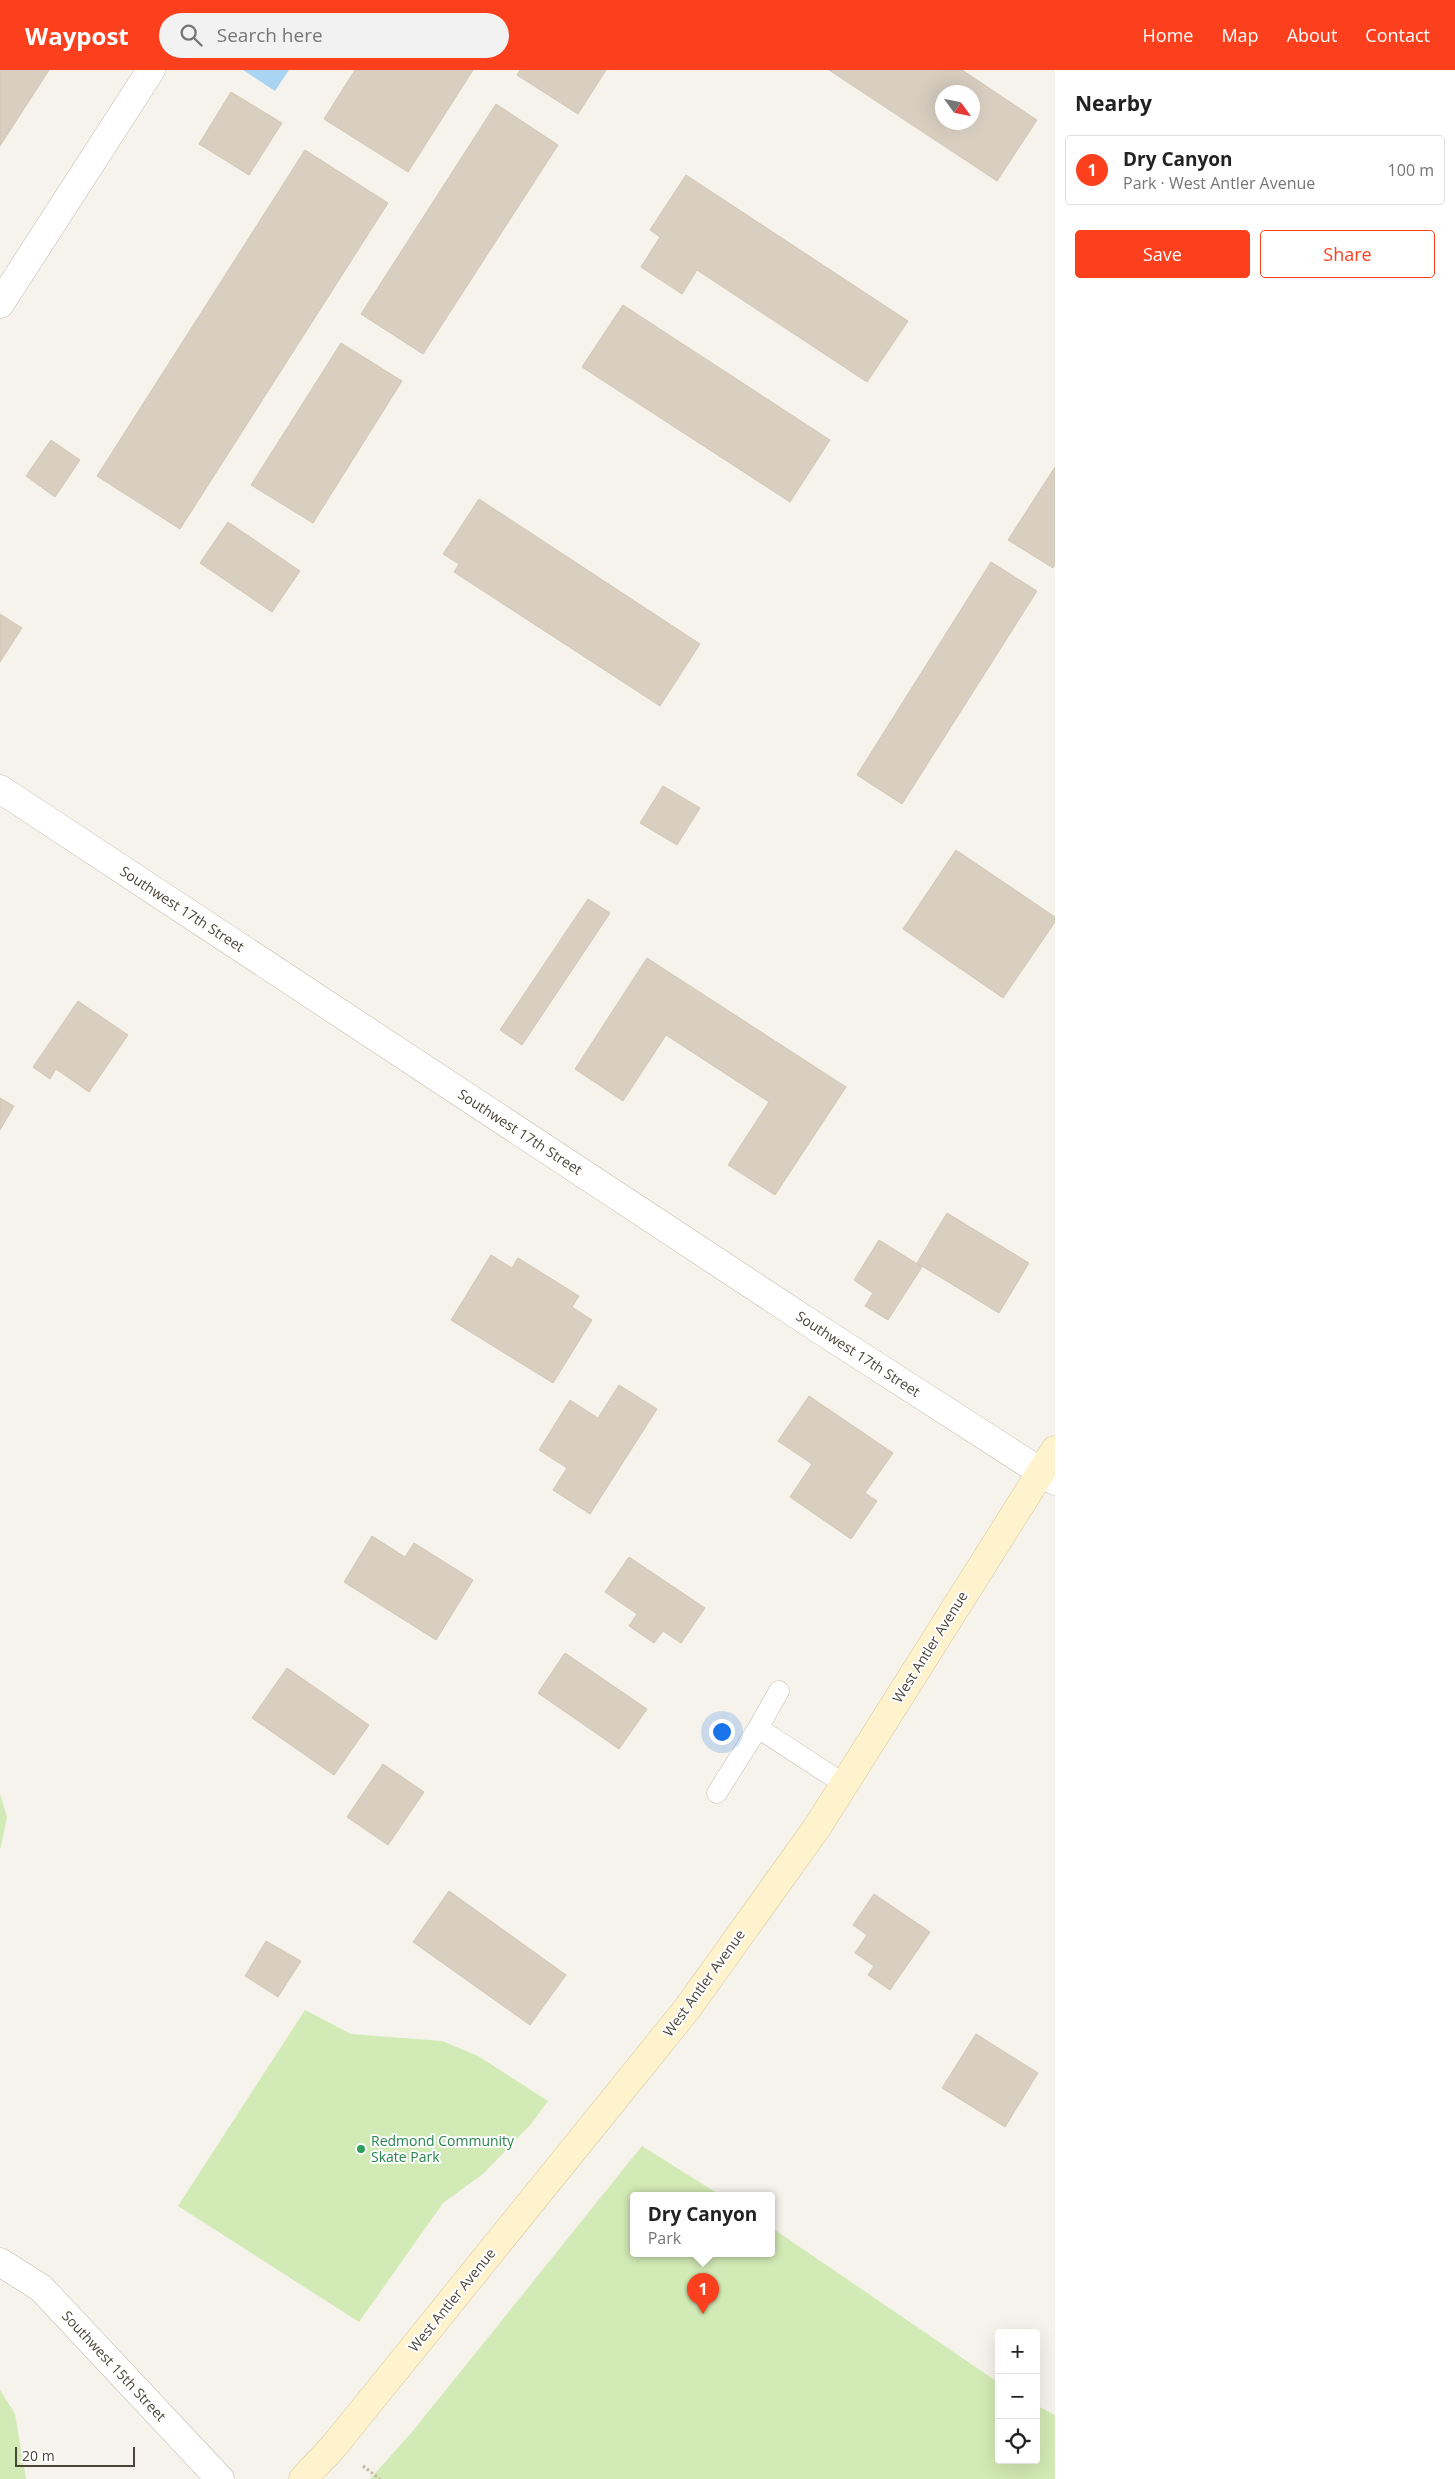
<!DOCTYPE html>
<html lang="en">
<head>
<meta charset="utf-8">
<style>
	:root { --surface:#fff; --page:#f2f2f2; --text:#222; --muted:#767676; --line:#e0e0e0; --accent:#fc3f1d }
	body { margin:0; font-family:"Open Sans",sans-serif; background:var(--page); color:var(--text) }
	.controls { position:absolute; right:15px; bottom:15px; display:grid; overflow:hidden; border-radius:5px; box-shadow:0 5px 20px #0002 }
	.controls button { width:45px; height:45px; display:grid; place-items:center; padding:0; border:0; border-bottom:1px solid var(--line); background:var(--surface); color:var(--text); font:25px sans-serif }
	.compass { position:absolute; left:935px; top:15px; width:45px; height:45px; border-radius:50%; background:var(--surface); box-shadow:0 5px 20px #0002; rotate:123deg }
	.scale { position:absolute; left:15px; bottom:12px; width:120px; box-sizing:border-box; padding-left:5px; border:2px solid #4b4439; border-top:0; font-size:14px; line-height:18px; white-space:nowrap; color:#4b4439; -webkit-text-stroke:4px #fff; paint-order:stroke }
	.you { position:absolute; left:721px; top:1661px; width:18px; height:18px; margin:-12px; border:4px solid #fff; border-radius:50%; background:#1a73e8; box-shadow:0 0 0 8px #1a73e833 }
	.badge { display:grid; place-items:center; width:32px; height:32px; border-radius:50%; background:var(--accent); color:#fff; font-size:16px; font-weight:700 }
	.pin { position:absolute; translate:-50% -41px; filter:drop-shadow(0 1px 2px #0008) }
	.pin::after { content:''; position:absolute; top:26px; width:18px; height:15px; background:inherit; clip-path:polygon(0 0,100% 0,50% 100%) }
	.popup { position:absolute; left:630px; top:2122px; width:145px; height:65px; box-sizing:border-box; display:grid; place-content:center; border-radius:5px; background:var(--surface); filter:drop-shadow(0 1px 4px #0005); font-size:16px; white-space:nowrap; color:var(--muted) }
	.popup b { font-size:19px; color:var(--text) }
	.popup::after { content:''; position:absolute; left:50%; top:100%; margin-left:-10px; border:10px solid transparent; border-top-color:var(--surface) }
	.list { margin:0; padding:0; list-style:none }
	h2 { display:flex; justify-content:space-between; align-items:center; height:65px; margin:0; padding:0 20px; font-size:21px }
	h2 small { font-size:16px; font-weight:400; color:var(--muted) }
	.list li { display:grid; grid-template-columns:32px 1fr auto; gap:15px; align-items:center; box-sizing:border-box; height:70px; margin:0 10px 10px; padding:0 10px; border:1px solid var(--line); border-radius:5px }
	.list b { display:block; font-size:19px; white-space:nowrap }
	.list p { margin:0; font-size:16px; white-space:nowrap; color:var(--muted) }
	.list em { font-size:16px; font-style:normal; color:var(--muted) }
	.actions { display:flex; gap:10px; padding:15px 20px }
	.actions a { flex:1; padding:11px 0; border:1px solid var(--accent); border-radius:5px; text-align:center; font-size:18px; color:var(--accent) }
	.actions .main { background:var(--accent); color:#fff }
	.icon { flex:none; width:28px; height:28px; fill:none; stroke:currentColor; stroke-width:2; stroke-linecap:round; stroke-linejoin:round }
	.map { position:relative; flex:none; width:1055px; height:2409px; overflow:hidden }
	header { display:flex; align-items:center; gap:30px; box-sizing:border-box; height:70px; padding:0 25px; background:var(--accent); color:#fff }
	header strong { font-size:24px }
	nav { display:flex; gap:28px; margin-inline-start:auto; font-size:18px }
	.search { width:350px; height:45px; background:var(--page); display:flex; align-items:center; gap:12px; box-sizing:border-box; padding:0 18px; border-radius:28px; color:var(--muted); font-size:19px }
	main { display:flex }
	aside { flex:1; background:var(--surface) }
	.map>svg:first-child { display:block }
	.green { fill:#d2eab5 }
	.water { fill:#a9d4f2 }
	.building { fill:#d8cfc1; stroke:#d3c7b4; fill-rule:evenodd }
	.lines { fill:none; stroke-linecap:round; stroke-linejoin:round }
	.lane-casing { stroke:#c2bbae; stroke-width:21 }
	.street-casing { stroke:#c2bbae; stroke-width:29 }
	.secondary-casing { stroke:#d6c79b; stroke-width:29 }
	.path { stroke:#c4b79f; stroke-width:3; stroke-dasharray:2.5 2.5; stroke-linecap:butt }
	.lane { stroke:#fff; stroke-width:20 }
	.street { stroke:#fff; stroke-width:28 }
	.secondary { stroke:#fff3cd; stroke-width:28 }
	.leisure-dot { fill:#2e9e5b; stroke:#fff; stroke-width:2 }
	.labels { text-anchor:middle; stroke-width:4; stroke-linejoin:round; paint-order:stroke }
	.street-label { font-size:14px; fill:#4b4439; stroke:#fff }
	.leisure-label { font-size:14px; fill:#27864d; stroke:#fff; text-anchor:start }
</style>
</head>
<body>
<header>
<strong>Waypost</strong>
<div class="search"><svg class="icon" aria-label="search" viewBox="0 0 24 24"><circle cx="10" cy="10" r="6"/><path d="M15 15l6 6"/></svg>Search here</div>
<nav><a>Home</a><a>Map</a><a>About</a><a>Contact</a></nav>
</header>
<main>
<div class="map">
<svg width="1055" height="2409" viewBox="0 0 1055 2409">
	<rect width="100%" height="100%" fill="#f6f3ec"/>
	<path class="green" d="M0 1724 7 1747 0 1780Z
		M305 1940 351 1964 442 1971 478 1986 548 2031 531 2054 483 2104 443 2133 359 2252 178 2136Z
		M642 2076 720 2125H634V2183H772V2158L999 2313V2390H1036V2335L1055 2345V2409H370L412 2362Z
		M0 2320 15 2344 26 2409H0Z"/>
	<path class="water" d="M243 0H289L275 21Z"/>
	<path class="building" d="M0 0H49L0 76Z
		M355 0H473L408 102 324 49Z
		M520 0H606L578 44 517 5Z
		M829 0H962L1037 50 997 111ZM942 22H972V52H942Z
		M231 22 282 53 249 105 199 74Z
		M496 34 558 75 423 284 361 244Z
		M305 80 388 133 180 459 97 406Z
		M686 105 908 251 867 312 697 200 682 224 641 197 660 167 650 160Z
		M623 235 830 370 790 432 582 297Z
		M341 273 402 311 313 453 251 415Z
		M51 370 80 390 55 427 26 406Z
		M1055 397V495L1053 498 1008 470Z
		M479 429 700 574 660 636 454 502 459 494 443 484Z
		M228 452 300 501 272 542 200 493Z
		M991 492 1037 521 902 734 857 705Z
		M0 544 22 558 0 592Z
		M663 716 700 738 677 775 640 753Z
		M956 780 1055 847V852L1003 928 903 859Z
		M588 829 610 843 522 975 500 960Z
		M647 888 846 1017 775 1125 728 1095 769 1032 666 965 623 1031 575 999Z
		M78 931 128 965 89 1022 56 999 50 1009 33 997Z
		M0 1028 14 1036 0 1060Z
		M947 1143 1029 1193 999 1243 917 1193Z
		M879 1170 922 1197 888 1250 865 1236 873 1223 854 1210Z
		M491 1185 512 1198 518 1188 579 1226 572 1237 592 1250 553 1313 451 1250Z
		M619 1315 657 1339 590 1444 553 1420 567 1398 539 1380 570 1330 598 1348Z
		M809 1326 893 1383 865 1423 877 1431 851 1469 790 1427 812 1394 778 1371Z
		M372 1466 405 1487 414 1473 473 1510 436 1570 344 1512Z
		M629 1487 705 1538 681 1573 663 1561 654 1573 629 1556 637 1544 605 1522Z
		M565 1583 647 1639 619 1679 538 1623Z
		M287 1598 369 1655 334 1705 252 1648Z
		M383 1694 424 1722 388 1775 347 1747Z
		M449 1821 566 1905 530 1955 413 1872Z
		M874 1824 930 1862 890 1920 868 1905 874 1896 855 1883 867 1865 853 1855Z
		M266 1871 301 1891 278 1927 245 1906Z
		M976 1964 1038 2003 1005 2057 942 2018Z"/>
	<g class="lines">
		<defs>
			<path id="lane" d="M779 1621 758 1658 844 1714
				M717 1723 758 1658"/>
			<path id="street" d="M0 234 151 0
				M0 719 822 1261 1055 1411
				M0 2192 41 2218 220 2409"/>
			<path id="secondary" d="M303 2409 334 2376 687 1939 818 1756 1055 1380"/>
		</defs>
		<use href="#lane" class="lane-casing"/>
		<use href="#street" class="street-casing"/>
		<use href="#secondary" class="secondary-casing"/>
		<path class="path" d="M363 2396 380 2409"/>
		<use href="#lane" class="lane"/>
		<use href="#street" class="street"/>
		<use href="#secondary" class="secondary"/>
	</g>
	<circle class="leisure-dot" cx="361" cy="2079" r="5"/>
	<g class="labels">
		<g class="street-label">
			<text transform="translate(182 839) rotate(33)" y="5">Southwest 17th Street</text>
			<text transform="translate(520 1062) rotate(33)" y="5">Southwest 17th Street</text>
			<text transform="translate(858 1284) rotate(33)" y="5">Southwest 17th Street</text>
			<text transform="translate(930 1577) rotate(-58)" y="5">West Antler Avenue</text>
			<text transform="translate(704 1913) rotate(-54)" y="5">West Antler Avenue</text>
			<text transform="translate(452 2230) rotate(-51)" y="5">West Antler Avenue</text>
			<text transform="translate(114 2296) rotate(47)" y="5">Southwest 15th Street</text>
		</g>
		<g class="leisure-label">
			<text x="371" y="2076">Redmond Community<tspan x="371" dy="16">Skate Park</tspan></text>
		</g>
	</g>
</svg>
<div class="controls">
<button>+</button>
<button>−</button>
<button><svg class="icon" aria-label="locate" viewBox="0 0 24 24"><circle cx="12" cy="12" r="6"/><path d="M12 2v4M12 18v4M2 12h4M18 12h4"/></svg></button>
</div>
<svg class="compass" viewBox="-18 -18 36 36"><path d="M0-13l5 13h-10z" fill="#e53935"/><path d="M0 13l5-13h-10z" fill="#767676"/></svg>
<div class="scale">20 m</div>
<div class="you"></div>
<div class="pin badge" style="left:703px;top:2244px">1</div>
<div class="popup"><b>Dry Canyon</b>Park</div>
</div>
<aside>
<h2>Nearby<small></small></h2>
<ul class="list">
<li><span class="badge">1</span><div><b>Dry Canyon</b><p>Park · West Antler Avenue</p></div><em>100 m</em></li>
</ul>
<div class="actions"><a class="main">Save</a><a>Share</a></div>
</aside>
</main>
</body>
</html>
